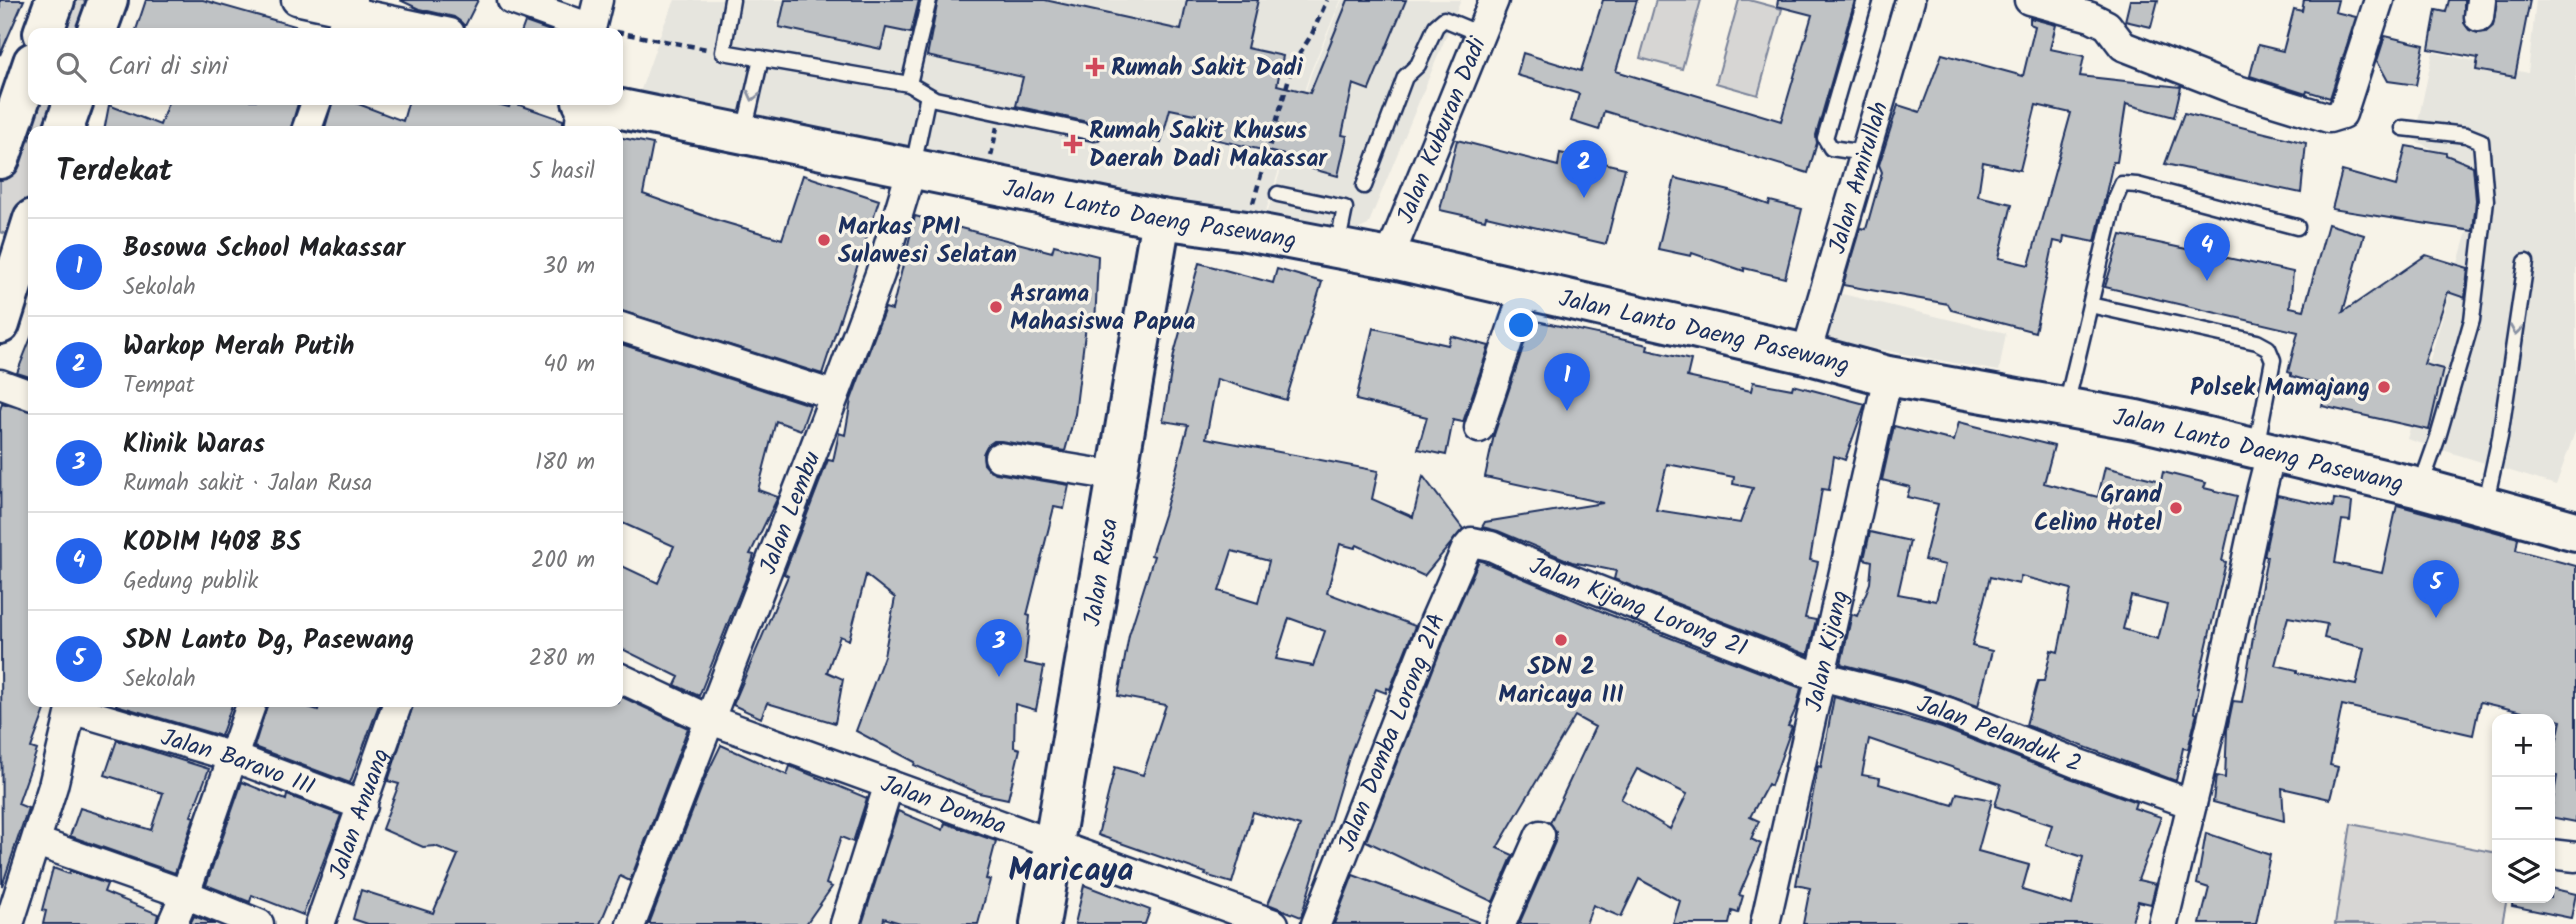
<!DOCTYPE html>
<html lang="id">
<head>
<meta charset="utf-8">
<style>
	:root { --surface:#fff; --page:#f2f2f2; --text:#202124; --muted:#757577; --line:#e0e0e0; --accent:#2563eb }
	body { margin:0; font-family:Kalam,sans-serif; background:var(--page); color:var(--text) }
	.controls { position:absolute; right:21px; bottom:21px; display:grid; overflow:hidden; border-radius:14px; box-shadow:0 4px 10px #0003 }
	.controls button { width:63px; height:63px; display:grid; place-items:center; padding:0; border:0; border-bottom:2px solid var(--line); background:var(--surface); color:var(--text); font:35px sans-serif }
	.you { position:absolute; left:1522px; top:326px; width:24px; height:24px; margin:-18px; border:5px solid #fff; border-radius:50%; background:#1a73e8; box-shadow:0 0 0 10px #1a73e833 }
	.badge { display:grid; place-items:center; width:46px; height:46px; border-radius:50%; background:var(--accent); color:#fff; font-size:23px; font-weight:700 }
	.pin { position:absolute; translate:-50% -58px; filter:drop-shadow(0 2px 4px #0008) }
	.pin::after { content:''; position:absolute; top:37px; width:24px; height:21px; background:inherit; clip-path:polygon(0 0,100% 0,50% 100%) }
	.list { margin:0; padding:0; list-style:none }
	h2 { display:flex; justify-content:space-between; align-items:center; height:91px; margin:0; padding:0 28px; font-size:30px }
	h2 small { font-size:23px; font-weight:400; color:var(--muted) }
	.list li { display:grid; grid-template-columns:46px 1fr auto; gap:21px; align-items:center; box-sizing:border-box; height:98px; padding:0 28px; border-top:2px solid var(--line) }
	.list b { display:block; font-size:26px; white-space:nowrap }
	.list p { margin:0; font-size:23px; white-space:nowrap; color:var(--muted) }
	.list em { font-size:23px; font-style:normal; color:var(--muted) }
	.icon { flex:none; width:38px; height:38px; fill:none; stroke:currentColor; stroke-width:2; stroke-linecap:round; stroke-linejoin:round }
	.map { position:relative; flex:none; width:2576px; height:924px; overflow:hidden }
	.search { position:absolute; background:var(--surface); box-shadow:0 4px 10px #0003; left:28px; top:28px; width:595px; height:77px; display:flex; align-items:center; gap:18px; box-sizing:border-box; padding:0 24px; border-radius:14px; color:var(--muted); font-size:26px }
	.panel { position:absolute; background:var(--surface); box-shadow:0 4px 10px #0003; left:28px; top:126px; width:595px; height:581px; border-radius:14px }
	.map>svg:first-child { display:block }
	.built { fill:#e6e5de }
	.green { fill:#d7d6d4; stroke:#798299; stroke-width:2 }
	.building { fill:#c0c3c5; stroke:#1b2f5e; stroke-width:2; fill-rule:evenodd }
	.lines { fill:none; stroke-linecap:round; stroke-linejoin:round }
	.lane-casing { stroke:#1b2f5e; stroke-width:19 }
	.street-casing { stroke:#1b2f5e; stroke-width:33 }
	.secondary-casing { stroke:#1b2f5e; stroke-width:44 }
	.path { stroke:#1b2f5e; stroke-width:4.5; stroke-dasharray:7 5; stroke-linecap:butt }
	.lane { stroke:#f7f3e8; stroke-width:14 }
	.street { stroke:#f7f3e8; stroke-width:28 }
	.secondary { stroke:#f7f3e8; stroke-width:38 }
	.oneway { stroke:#8991a3 }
	.poi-dot { fill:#d1495b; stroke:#f7f3e8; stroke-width:2.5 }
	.labels { text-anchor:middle; stroke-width:7; stroke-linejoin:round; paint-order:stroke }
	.poi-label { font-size:24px; font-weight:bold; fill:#1b2f5e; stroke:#f7f3e8; text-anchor:start }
	.street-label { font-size:24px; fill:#1b2f5e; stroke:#f7f3e8 }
	.district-label { font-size:32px; font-weight:bold; fill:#1b2f5e; stroke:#f7f3e8 }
</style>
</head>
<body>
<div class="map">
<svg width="2576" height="924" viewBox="0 0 2576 924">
	<rect width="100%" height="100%" fill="#f7f3e8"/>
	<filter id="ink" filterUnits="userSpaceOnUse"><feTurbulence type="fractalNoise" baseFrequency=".0143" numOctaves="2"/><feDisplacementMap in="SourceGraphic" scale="14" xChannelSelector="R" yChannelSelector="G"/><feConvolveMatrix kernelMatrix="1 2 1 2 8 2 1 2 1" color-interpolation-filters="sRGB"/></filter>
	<g filter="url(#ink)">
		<path class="built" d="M675 0H1341L1310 73 1264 217 1078 187 637 101 663 27Z
			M1342 0H1461L1368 225 1353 232 1266 217 1311 74Z
			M2536 0H2576V429L2556 485 2407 439 2484 173 2414 140 2433 52 2528 73Z
			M1842 294 2006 333 1999 371 1827 340Z"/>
		<path class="green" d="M58 0H102L91 33H47Z
			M1656 0H1701L1682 69 1640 58Z
			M1739 0H1749L1782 9 1758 95 1716 83Z
			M33 100H69L58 131H33V207L23 239 0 232V180Z
			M2351 824 2497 853V898H2507L2502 924H2335Z"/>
		<path class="building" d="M0 0H24L0 55Z
			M146 0H203L302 28V33H135Z
			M400 0H478L465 26 454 17 419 9Z
			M785 0H919L911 33 886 28 881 49 779 27Z
			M938 0H1045L1181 30 1187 0H1258L1247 48 1283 56 1277 85 1310 93 1348 0H1406L1369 90 1353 84 1342 135 1347 136 1338 176 1287 162 1289 156 1205 137 1209 117 1170 109 1161 143 1102 129 1096 124 1016 106 1023 77 927 56Z
			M1603 0H1637L1616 71 1781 121 1812 15 1777 6 1778 0H1855L1816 135 1817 143 1808 173 1604 111 1599 130 1571 121 1579 94 1517 75 1523 53 1581 71Z
			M2130 0H2158L2151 27 2125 21Z
			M2304 0H2338L2335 12 2356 17 2330 98 2307 91 2306 94 2250 76 2258 45 2283 51 2294 9 2302 11Z
			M2449 0H2464V23L2469 30 2478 33 2486 32 2493 26 2497 0H2530L2515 77 2476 70 2478 58 2429 49 2436 10 2446 12Z
			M2030 18 2056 25 2050 49 2084 56 2080 76 2181 87 2174 117 2126 104 2117 162H2113L2095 242 2064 236 2063 243 2054 241 2035 332 1951 310 1948 304 1843 285 1860 228 1866 229 1882 172 1879 165 1898 105 1920 112 1942 54 2023 76 2035 26 2030 24ZM2036 105 2071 113 2029 265 1999 258 2012 204 1978 196 1983 162 2020 170Z
			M525 22 556 33H521Z
			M2385 36 2424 45 2416 85 2388 81 2377 61Z
			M169 100H299L290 131H104L109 105 160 125Z
			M333 100H348L403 121 409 100H482L509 107 511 102 563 120V131H324Z
			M2184 113 2306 143 2301 193 2165 164Z
			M618 137 653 144 643 194 713 219 782 239 803 175 879 200 822 374 618 310Z
			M1457 140 1558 166 1560 153 1625 168 1606 244 1486 216 1485 220 1440 210Z
			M2406 146 2446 153V155L2473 166 2476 200 2473 231 2332 209 2342 171 2396 186Z
			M1675 178 1730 191 1769 205 1770 201 1802 209 1785 278 1744 268V271L1692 253 1691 256 1658 249Z
			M915 216 1052 252 1054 245 1098 256 1095 326 1086 325 1075 414 1065 451 1001 441H994L987 446 983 454 984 464 989 470 996 473 1069 485 1064 509 1054 507 1027 615 1030 616 1025 663 1044 667 1036 710 1015 704 1014 747 1020 749 1008 799 979 793 914 765 915 762 856 731 884 656 895 598 866 575 849 640 840 636 827 672 843 679 835 723 767 703 761 718 733 705 788 576 784 574 828 460 833 461 839 433 845 435 851 400 885 308 892 310Z
			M2328 224 2364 235 2343 312 2426 255 2468 268 2465 298 2448 292 2424 364 2443 369 2429 430 2322 406 2329 387 2291 376V373L2288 372 2298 332 2105 287 2121 235 2293 272 2290 307 2304 310Z
			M1199 263 1273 283 1277 269 1322 282 1286 400 1217 379 1206 438 1378 471 1372 499 1413 517 1423 476 1463 529 1424 576 1357 545 1355 548 1340 544 1327 593 1415 626 1390 689 1387 688 1386 693 1376 689 1350 754 1301 917 1268 904 1300 826 1253 812 1232 883 1205 875 1206 873 1098 835 1115 767 1143 775 1166 705 1118 696 1129 635 1154 556 1151 555 1164 515 1188 425 1163 421 1174 354ZM1232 551 1269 561 1258 603 1219 591ZM1289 618 1325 631 1313 666 1276 659Z
			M1532 320 1648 345 1647 350 1691 360 1687 377 1751 391 1753 382 1792 389 1793 385 1865 404 1845 460 1834 456 1829 490 1822 489 1810 560 1818 562 1805 618 1816 620 1808 655 1614 579 1616 571 1572 562 1498 531 1482 527 1485 522 1603 503 1485 477 1494 435ZM1667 464 1734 477 1733 484 1753 488 1740 523 1656 510Z
			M1373 328 1448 345 1451 336 1489 346 1463 422 1453 420 1446 455 1418 449 1427 417 1356 400Z
			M32 335H33V378L17 373Z
			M618 343 810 405 801 430 776 421 758 490 778 497 750 554 754 555 750 568 699 696 675 685 679 677 618 647V564L658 583 674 546 618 521Z
			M2 403 33 412V702H48L31 748 37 750 18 804 28 808 2 886 0 410Z
			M1959 422 2054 446 2044 483 2098 497 2105 467 2161 481 2163 472 2206 483 2204 488 2237 496 2222 561 2226 562 2197 688H2199L2194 712 2197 714 2196 717 2188 749 2183 748 2176 781 2026 725 2038 681H2044L2051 650 2058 652 2071 589 2021 576 2019 584 1990 577 1972 646 1992 651 1978 706 1903 680 1841 664 1852 614 1857 616 1870 583 1872 561 1864 559 1870 532 1910 541 1898 594 1936 601 1945 565 1924 560 1938 504 1907 497 1910 487 1882 480 1894 426 1954 441ZM2131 596 2167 605 2158 639 2123 629Z
			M2277 495 2333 507 2334 499 2352 502 2350 521 2342 520 2335 563 2382 573 2397 505 2518 538 2516 550 2576 566V822L2550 817 2557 776 2550 775V770L2561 721 2480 702 2473 735 2342 705 2330 765 2338 767 2330 799 2282 788 2284 821 2213 802 2216 776 2225 778 2227 730 2233 701 2242 702 2267 556H2264ZM2288 617 2327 624 2324 638 2364 648 2356 685 2297 673V670L2275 665Z
			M1479 560 1608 614 1801 688 1797 706 1788 726 1792 727 1771 786 1768 784 1750 817 1759 821 1751 839 1761 844 1739 895 1743 896 1738 913 1732 911 1729 924H1673L1680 901 1639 879 1621 917 1593 905 1586 924H1519L1555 842 1556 832 1550 823 1595 727 1575 716 1497 848 1513 855 1493 902 1366 841 1450 626ZM1637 769 1687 794 1670 829 1621 799Z
			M618 695 688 728 630 881 620 876 600 924H368L353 919 361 890 433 913 458 855 435 846 423 847 382 829 399 784 388 781 414 702H618Z
			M1834 697 1942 728 2070 778 2136 802 2134 808 2161 817 2138 880 2156 884 2151 904 2138 901 2131 924H1803L1810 888 1796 885 1818 766 1821 767ZM1869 739 2001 784 1995 806 2052 825 2046 845 2083 857 2072 905 2022 890 2029 865 1978 851 1992 800 1957 793 1953 805 1879 784 1880 778 1862 775Z
			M117 702H233L221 736 116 705Z
			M268 702H291L318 710 320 702H380L350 783 254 747Z
			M117 740 209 769 191 816 194 817 175 873 70 836 80 808 151 830 163 793 105 775Z
			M721 745 787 775 790 766 867 798 853 842 841 837 826 884 832 887 806 924H649L706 776Z
			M242 782 286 800 287 795 341 815 303 915 252 895 250 902 206 885Z
			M898 811 943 830 945 823 996 841 986 879 990 880 978 924H904L884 918 883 924H862Z
			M2206 833 2270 855 2256 924H2200L2209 888 2197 884Z
			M53 868 69 874 70 871 107 884 104 892 158 914 156 924H43L46 911 42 910Z
			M1353 875 1478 922V924H1334Z
			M1084 885 1150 910 1145 924H1075Z
			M2550 888 2576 894 2571 918 2512 906 2513 898H2550Z
			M194 916 215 924H190Z"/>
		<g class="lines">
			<defs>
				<path id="lane" d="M732 0 723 52 909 84 935 99 1094 133
					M909 84 929 0
					M2403 128 2466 135 2481 141 2486 200 2472 320 2438 437 2421 485
					M744 132 761 58
					M1864 153 1831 148 1825 138 1865 0
					M913 166 928 95
					M1364 186 1405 77 1418 65 1436 26 1444 19 1480 34
					M1278 194 1345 208 1337 247
					M2090 305 2257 342 2268 348 2273 360 2256 448
					M2066 406 2115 200 2122 184 2137 185 2297 227
					M2485 506 2500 437 2526 262"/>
				<g id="street">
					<path d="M296 0 450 33"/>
					<path d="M512 0 591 28"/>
					<path d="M2029 0 2091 17 2107 25 2123 46 2231 88 2329 118 2342 114 2379 0"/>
					<path d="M2479 17 2481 0"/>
					<path d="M340 33 352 0"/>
					<path d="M590 33 598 0"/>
					<path d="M306 131 317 100"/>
					<path d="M579 131 582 100"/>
					<path id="s1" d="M1389 258 1494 0"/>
					<path d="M618 326 834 395"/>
					<path id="s2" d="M1806 354 1910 0"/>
					<path d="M0 384 33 396"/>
					<path d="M1479 428 1525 290"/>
					<path d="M999 457 1116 476"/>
					<path id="s3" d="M618 677 708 719 1274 924"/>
					<path id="s4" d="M71 709 233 757 363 806"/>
					<path d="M37 842 185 894 259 924"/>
					<path d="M2550 854 2576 857"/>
					<path d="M9 924 53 786 73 702"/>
					<path d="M172 924 185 894 252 702"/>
					<path id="s5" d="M320 924 398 702"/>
					<path id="s6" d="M631 924 839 384 880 274 912 168"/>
					<path d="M845 924 889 784"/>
					<path id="s7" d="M1316 924 1435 620 1466 549 1472 542 1491 546 1519 559 1805 672 1898 696 1948 712 2076 763 2192 804"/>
					<path d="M1501 924 1540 835"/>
					<path id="s8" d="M1765 924 1888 376"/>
					<path d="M2163 924 2212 721 2262 488 2271 453"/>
				</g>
				<g id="secondary">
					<path d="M43 33 55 0"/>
					<path d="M96 33 108 0"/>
					<path id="s9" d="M582 101 1161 219 1246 231 1389 258 1806 354 1888 376 2136 420 2420 488 2576 531"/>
					<path d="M63 131 74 100"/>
					<path d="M0 159 33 62"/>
					<path d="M0 324 33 219"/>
					<path id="s10" d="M1040 924 1161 219"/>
				</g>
			</defs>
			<use href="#lane" class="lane-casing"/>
			<use href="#street" class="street-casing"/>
			<use href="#secondary" class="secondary-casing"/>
			<path class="path" d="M616 32 707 49
				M991 156 997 127
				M1253 203 1293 64 1312 34 1327 0"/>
			<use href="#lane" class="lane"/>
			<use href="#street" class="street"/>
			<use href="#secondary" class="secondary"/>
		</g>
		<defs><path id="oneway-chevron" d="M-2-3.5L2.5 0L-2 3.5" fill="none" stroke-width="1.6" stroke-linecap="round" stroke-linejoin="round" transform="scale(1.75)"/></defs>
		<g class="oneway">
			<use href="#oneway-chevron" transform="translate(753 96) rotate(103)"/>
			<use href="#oneway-chevron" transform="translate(2516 330) rotate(98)"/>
		</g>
	</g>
	<g class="poi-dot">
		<path d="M1091.5 56.5h7v7h7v7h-7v7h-7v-7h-7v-7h7z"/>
		<path d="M1069.5 133.5h7v7h7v7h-7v7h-7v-7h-7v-7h7z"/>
		<circle cx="824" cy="240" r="7"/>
		<circle cx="996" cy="307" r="7"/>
		<circle cx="2384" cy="387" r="7"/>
		<circle cx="2176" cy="508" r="7"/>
		<circle cx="1561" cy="640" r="7"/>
	</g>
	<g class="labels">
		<g class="poi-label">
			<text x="1111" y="75">Rumah Sakit Dadi</text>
			<text x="1089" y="138">Rumah Sakit Khusus<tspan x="1089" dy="28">Daerah Dadi Makassar</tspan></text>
			<text x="838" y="234">Markas PMI<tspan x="838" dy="28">Sulawesi Selatan</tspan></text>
			<text x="1010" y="301">Asrama<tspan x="1010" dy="28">Mahasiswa Papua</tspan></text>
			<text x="2370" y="395" text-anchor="end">Polsek Mamajang</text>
			<text x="2162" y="502" text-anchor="end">Grand<tspan x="2162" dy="28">Celino Hotel</tspan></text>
			<text x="1561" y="674" text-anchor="middle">SDN 2<tspan x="1561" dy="28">Maricaya III</tspan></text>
		</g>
		<g class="street-label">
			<text dy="8" stroke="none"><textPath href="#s1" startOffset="138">Jalan Kuburan Dadi</textPath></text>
			<text dy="8" stroke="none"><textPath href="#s2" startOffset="184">Jalan Amirullah</textPath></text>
			<text dy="8" stroke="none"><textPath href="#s9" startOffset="579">Jalan Lanto Daeng Pasewang</textPath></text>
			<text dy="8" stroke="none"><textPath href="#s9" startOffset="1146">Jalan Lanto Daeng Pasewang</textPath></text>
			<text dy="8" stroke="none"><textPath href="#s9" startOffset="1713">Jalan Lanto Daeng Pasewang</textPath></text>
			<text dy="8" stroke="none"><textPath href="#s6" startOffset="441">Jalan Lembu</textPath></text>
			<text dy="8" stroke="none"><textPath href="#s10" startOffset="357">Jalan Rusa</textPath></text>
			<text dy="8" stroke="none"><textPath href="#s7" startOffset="592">Jalan Kijang Lorong 21</textPath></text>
			<text dy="8" stroke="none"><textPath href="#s8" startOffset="280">Jalan Kijang</textPath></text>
			<text dy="8" stroke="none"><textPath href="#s7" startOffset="206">Jalan Domba Lorong 21A</textPath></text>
			<text dy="8" stroke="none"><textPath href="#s7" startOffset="975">Jalan Pelanduk 2</textPath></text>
			<text dy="8" stroke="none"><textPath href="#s4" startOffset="175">Jalan Baravo III</textPath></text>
			<text dy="8" stroke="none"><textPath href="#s3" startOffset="350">Jalan Domba</textPath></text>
			<text dy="8" stroke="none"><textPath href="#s5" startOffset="117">Jalan Anuang</textPath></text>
		</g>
		<g class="district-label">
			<text x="1071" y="880">Maricaya</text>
		</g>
	</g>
</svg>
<div class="controls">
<button>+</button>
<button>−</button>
<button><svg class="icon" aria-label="layers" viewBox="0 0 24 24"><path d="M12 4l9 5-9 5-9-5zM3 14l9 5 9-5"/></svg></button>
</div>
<div class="you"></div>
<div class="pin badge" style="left:1567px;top:411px">1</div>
<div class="pin badge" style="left:1584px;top:198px">2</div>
<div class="pin badge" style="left:999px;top:677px">3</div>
<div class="pin badge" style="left:2207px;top:281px">4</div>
<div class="pin badge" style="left:2436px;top:618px">5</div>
<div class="search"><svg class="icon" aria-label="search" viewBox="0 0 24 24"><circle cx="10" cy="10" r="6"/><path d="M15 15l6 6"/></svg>Cari di sini</div>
<section class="panel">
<h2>Terdekat<small>5 hasil</small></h2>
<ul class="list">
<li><span class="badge">1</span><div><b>Bosowa School Makassar</b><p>Sekolah</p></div><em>30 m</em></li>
<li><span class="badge">2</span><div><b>Warkop Merah Putih</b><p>Tempat</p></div><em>40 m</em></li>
<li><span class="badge">3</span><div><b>Klinik Waras</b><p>Rumah sakit · Jalan Rusa</p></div><em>180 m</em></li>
<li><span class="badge">4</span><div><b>KODIM 1408 BS</b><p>Gedung publik</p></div><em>200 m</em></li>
<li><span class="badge">5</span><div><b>SDN Lanto Dg, Pasewang</b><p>Sekolah</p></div><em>280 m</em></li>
</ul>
</section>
</div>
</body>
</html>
